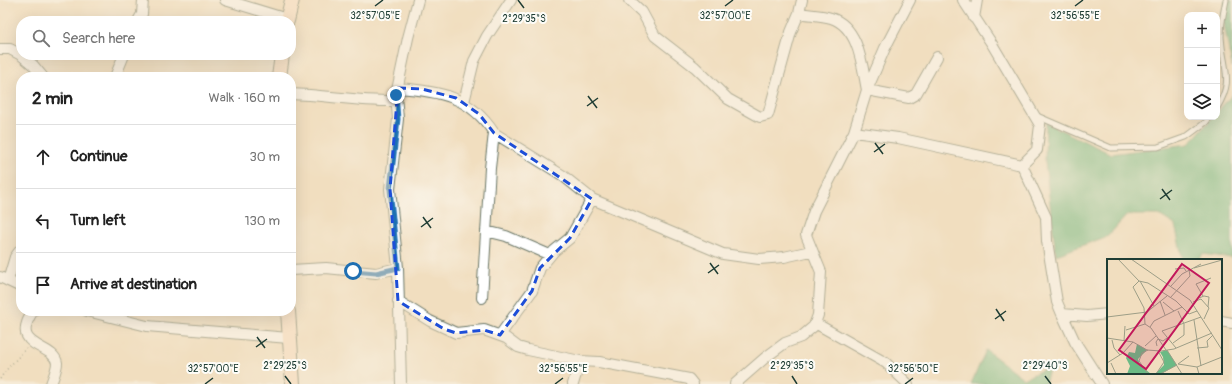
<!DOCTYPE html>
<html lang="en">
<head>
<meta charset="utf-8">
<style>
	:root { --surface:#fff; --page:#f6f6f6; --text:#222; --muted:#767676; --line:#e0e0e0 }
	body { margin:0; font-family:Pangolin,sans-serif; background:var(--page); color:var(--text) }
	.controls { position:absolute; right:12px; top:12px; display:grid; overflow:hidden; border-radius:8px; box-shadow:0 4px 16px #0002 }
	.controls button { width:36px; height:36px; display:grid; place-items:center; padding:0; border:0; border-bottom:1px solid var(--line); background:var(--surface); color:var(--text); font:20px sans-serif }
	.stop { position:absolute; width:12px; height:12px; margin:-9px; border:3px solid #1f6fb2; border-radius:50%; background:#fff }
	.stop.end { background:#1f6fb2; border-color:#fff; box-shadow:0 1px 4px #0008 }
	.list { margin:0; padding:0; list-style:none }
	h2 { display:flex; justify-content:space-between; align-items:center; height:52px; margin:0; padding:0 16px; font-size:17px }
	h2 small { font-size:13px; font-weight:400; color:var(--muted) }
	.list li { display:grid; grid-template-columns:26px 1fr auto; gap:12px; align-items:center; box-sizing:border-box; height:64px; padding:0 16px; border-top:1px solid var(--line) }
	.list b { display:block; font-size:15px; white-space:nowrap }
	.list em { font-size:13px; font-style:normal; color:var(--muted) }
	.icon { flex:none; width:22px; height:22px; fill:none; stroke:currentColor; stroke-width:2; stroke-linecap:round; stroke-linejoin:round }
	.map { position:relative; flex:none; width:1232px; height:384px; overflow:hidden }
	.search { position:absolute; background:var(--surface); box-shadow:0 4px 16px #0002; left:16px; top:16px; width:280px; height:44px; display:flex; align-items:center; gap:10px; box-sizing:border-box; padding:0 14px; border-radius:16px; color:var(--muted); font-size:15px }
	.panel { position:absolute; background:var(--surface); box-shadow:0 4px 16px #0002; left:16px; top:72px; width:280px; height:244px; border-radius:16px }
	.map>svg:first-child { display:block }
	.forest { fill:#6bba85; stroke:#457c5c }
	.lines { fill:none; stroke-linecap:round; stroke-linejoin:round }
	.service-casing { stroke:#687565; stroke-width:7 }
	.minor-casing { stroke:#687565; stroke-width:12 }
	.secondary-casing { stroke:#687565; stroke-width:16 }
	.path { stroke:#687565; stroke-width:1.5; stroke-dasharray:1 3; stroke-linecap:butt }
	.service { stroke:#fff; stroke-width:5 }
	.minor { stroke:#fff; stroke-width:10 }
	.secondary { stroke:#fce5cf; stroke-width:14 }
	.route { stroke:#1f6fb2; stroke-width:5 }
	.marked { fill:none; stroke:#1d4ed8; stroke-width:3; stroke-dasharray:8 5; stroke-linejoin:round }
	.ticks { fill:none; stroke:#1f3d34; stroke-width:1.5 }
	.inset-road { fill:none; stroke:#9d9e87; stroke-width:1 }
	.view { fill:#c2185b; fill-opacity:0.15; stroke:#c2185b; stroke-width:2 }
	.inset-edge { fill:none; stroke:#1f3d34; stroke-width:2 }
	.ticks-label { font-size:10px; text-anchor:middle; fill:#1f3d34; stroke:#fdfcf7; stroke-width:4; stroke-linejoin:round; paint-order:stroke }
</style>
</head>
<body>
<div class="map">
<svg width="1232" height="384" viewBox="0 0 1232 384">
	<rect width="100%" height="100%" fill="#fdfcf7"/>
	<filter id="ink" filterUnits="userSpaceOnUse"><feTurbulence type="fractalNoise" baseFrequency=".025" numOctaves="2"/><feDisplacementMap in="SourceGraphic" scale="8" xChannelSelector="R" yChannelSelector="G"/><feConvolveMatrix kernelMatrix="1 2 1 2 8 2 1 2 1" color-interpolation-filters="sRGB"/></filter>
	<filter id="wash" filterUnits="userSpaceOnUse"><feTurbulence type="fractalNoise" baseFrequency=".012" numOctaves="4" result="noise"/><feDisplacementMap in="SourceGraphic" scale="16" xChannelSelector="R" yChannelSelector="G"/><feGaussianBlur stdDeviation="0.9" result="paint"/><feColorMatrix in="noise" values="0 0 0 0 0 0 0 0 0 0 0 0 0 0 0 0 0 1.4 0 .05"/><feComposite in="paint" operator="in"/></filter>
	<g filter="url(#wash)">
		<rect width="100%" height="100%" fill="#f1debf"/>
		<path class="forest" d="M1225 0H1232V67L1223 18Z
			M1232 95V258L1203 254 1198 260H1183L1175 225 1159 215H1127L1108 236 1056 255 1045 161 1046 123 1111 154 1189 144 1213 117H1217V112Z
			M986 350 1024 379 1050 366 1045 384H971Z"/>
	</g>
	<g filter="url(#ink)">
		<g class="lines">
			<defs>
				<path id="service" d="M1217 108C1232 82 1226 75 1222 47 1219 31 1223 16 1226 0
					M1037 116 1111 148 1158 147 1186 137 1206 122 1210 117"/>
				<path id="minor" d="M225 0 287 19
					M629 0 642 12 655 36 695 67 728 99 760 117 768 115 791 32 799 13 802 0
					M963 0 992 44 1040 125 1037 150 1022 165
					M799 13C809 15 821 15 831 18 859 27 862 65 867 90L909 98 916 94 937 57
					M974 18 977 0
					M138 21 142 14 143 0
					M0 49H10L21 55
					M21 55 33 65 43 77
					M115 77 124 55
					M398 88C439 91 470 96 494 133L490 168 482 298
					M291 94C326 95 361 102 396 101
					M464 102 474 61 487 36 511 0
					M854 132 898 138 1022 165
					M494 133 562 175 592 199 723 254 759 259 784 257 811 251
					M1022 165 1046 217 1047 241 1057 302 1062 314 1075 342 1102 384
					M486 231 506 236 550 255
					M291 270 326 268 376 273 398 268
					M0 277 21 287
					M8 281 15 257 21 249
					M398 301 430 321 456 333 484 330 506 338 518 347 528 350 580 361 599 362 684 378 689 379 693 384
					M33 311C8 349 54 343 57 363 57 369 53 378 51 384
					M87 311 147 326 289 338
					M1062 314 1087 316 1108 314
					M1221 321 1232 323
					M815 323 886 363 908 384
					M500 335 532 291 540 268 554 251 570 238 592 199
					M401 384 398 268 390 189 398 119 396 95 408 38 418 0
					M573 384 580 361
					M735 384 766 357 785 343 801 337 814 326 818 315 821 272 806 235 814 211 854 132 867 90 885 48 910 0"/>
				<path id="secondary" d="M287 21 292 0
					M279 77 282 55
					M288 311 293 384"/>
			</defs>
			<use href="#service" class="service-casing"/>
			<use href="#minor" class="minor-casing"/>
			<use href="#secondary" class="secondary-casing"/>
			<path class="path" d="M0 379C7 367 18 359 26 348"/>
			<use href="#service" class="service"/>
			<use href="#minor" class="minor"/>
			<use href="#secondary" class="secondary"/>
		</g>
	</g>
	<g class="lines" filter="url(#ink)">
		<path class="route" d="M353 271 376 273 398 268 390 189 398 119 396 95"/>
	</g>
	<path d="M0 0H1232V384H0ZM398 88 422 89 456 98 479 114 494 133 592 199 570 238 540 268 532 291 500 335 484 330 456 333 444 329 398 301 390 189Z" fill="#f1debf" fill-opacity=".55" fill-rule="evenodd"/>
	<path class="marked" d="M398 88 422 89 456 98 479 114 494 133 592 199 570 238 540 268 532 291 500 335 484 330 456 333 444 329 398 301 390 189Z"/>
	<path class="ticks" d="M518 0 524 8M375 6 383 0M725 6 733 0M1075 6 1083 0M588 96 597 108M587 106 598 98M875 143 883 154M874 152 885 144M1162 189 1170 200M1160 199 1172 190M423 217 431 228M421 227 433 218M710 263 718 274M708 273 719 265M996 309 1004 321M995 319 1006 311M257 337 265 348M256 347 267 339M285 376 291 384M792 376 797 384M1045 376 1051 384M205 384 213 378M555 384 563 378M905 384 913 378"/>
	<g transform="translate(1107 259)">
		<rect width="115" height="115" fill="#f1debf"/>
		<path d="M30 85 40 91 31 100 33 106 44 115H20L23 107 19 99 22 93 28 94ZM60 91 70 106 54 115H48L57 106 56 98 53 93Z" fill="#6bba85"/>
		<path class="inset-road" d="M11 0 32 22 41 24 69 42 82 55 90 52M24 0 83 41 115 91M87 9 115 1M68 10 77 9 79 12M32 22 26 28 37 49 38 65 44 69 59 91M33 22 47 47M64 27 75 15 94 5M96 37 89 25 104 19M63 39 83 17 82 11M92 39 97 37 102 38 101 48M53 42 58 56M56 43 67 52 75 48M86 43 94 40 102 49 97 60M71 52 77 65M0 58 40 53 60 37M87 61 94 107M43 68 47 62 67 52M19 71 38 65M0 79 26 83 40 91 54 92 67 90 105 74M5 81 7 89 13 96M17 82 18 67M66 84 77 76V65M38 87 49 77M50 87 49 83 51 80 56 82 60 79M69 89 55 72 94 58M90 89 101 88 100 82 106 76M41 91 35 94 32 102 41 115M60 91 75 115M0 104 16 94 26 83M4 104 9 115M71 105 90 108M71 105 82 97M49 115 57 103 51 92M53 115 70 106M92 115 90 108 115 98"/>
		<path class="view" d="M75 5 102 24 39 110 12 91Z"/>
		<rect width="115" height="115" class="inset-edge"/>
	</g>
	<g class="ticks-label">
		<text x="1075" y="19">32°56'55"E</text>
		<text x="375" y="19">32°57'05"E</text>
		<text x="725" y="19">32°57'00"E</text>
		<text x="524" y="22">2°29'35"S</text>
		<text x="285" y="369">2°29'25"S</text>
		<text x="792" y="369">2°29'35"S</text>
		<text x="1045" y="369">2°29'40"S</text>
		<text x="213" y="372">32°57'00"E</text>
		<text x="563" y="372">32°56'55"E</text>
		<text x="913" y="372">32°56'50"E</text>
	</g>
</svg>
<div class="controls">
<button>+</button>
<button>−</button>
<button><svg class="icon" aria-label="layers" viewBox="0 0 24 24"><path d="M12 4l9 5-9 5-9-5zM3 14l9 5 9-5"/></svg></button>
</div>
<div class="stop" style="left:353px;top:271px"></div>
<div class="stop end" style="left:396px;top:95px"></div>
<div class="search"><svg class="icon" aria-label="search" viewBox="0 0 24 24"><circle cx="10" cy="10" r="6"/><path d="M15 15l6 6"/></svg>Search here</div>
<section class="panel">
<h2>2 min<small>Walk · 160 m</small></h2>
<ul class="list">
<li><svg class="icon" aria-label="ahead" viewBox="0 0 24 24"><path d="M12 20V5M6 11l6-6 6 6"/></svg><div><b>Continue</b></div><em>30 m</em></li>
<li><svg class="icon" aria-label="left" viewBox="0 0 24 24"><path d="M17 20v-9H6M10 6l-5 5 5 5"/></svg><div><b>Turn left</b></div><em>130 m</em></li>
<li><svg class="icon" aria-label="arrive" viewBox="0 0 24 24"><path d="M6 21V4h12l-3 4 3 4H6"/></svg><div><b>Arrive at destination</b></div></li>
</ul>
</section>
</div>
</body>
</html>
